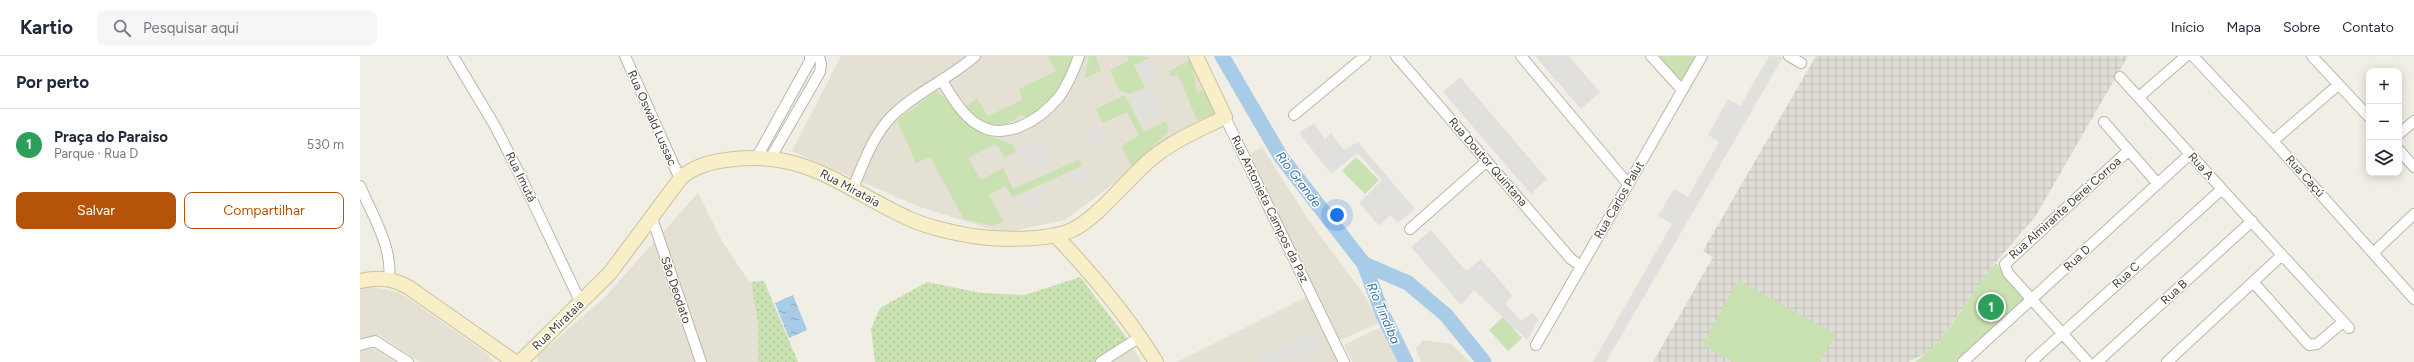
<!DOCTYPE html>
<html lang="pt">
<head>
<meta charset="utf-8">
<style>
	:root { --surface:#fff; --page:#f6f6f7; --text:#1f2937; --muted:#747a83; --line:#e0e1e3; --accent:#b45309 }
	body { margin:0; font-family:Figtree,sans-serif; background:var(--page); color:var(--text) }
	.controls { position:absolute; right:12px; top:12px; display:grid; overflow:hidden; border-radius:8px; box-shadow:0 2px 10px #0003 }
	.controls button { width:36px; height:36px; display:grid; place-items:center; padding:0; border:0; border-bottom:1px solid var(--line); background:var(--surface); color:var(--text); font:20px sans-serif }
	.you { position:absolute; left:977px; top:159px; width:14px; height:14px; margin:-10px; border:3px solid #fff; border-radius:50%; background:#1a73e8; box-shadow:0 0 0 6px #1a73e833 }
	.badge { display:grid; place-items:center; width:26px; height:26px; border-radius:50%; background:var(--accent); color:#fff; font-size:13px; font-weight:700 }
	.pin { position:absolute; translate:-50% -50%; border:2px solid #fff; box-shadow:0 1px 4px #0006 }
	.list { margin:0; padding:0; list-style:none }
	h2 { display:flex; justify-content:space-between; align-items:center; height:52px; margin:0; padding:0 16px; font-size:17px }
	h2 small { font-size:13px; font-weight:400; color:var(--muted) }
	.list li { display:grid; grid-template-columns:26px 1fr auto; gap:12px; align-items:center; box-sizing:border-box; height:72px; padding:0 16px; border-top:1px solid var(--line) }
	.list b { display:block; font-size:15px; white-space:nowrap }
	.list p { margin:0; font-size:13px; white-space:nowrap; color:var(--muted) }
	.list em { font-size:13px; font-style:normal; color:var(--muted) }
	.actions { display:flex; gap:8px; padding:12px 16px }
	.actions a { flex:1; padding:9px 0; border:1px solid var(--accent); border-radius:8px; text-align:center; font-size:14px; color:var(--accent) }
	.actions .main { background:var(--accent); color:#fff }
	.icon { flex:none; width:22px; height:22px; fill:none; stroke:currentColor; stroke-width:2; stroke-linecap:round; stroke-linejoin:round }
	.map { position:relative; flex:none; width:2054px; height:306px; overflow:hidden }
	header { display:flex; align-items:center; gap:24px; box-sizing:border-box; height:56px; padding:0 20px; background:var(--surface); border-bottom:1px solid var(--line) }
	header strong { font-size:19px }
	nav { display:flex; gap:22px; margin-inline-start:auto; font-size:14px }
	.search { width:280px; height:36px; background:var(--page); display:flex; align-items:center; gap:10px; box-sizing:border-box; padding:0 14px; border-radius:8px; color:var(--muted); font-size:15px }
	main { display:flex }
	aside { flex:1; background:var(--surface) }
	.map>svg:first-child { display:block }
	.residential { fill:#e4e0d4 }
	.industrial { fill:url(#industrial-grid) }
	.grass { fill:url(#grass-dots) }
	.park { fill:#cae1b2 }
	.parking { fill:#e2e0dd }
	.water { fill:url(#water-ripples) }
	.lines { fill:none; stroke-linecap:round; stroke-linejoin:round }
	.river { stroke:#a8cbe8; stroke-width:15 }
	.street-casing { stroke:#bbb6a9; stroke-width:12 }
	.secondary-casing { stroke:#ccc19a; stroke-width:16 }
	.street { stroke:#fff; stroke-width:10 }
	.secondary { stroke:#f8efc8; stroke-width:14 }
	.labels { text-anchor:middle; stroke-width:3; stroke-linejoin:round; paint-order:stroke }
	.street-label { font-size:12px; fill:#433e36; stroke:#fff }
	.water-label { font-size:13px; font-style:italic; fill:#3b73a3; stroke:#fff }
</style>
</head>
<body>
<header>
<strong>Kartio</strong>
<div class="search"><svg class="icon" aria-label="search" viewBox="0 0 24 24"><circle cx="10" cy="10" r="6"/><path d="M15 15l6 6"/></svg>Pesquisar aqui</div>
<nav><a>Início</a><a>Mapa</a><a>Sobre</a><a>Contato</a></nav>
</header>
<main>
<aside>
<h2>Por perto<small></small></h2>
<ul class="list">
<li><span class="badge" style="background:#2e9e5b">1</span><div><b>Praça do Paraiso</b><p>Parque · Rua D</p></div><em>530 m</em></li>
</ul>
<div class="actions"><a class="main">Salvar</a><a>Compartilhar</a></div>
</aside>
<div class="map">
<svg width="2054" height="306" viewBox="0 0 2054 306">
	<defs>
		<pattern id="industrial-grid" width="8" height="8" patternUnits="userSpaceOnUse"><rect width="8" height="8" fill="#e0ddd7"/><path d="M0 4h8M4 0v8" fill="none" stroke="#c1bfb9"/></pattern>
		<pattern id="grass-dots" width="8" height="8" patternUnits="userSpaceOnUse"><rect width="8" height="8" fill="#cae1b2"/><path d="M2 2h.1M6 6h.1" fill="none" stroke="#afc29a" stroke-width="1.8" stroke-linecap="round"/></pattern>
		<pattern id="water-ripples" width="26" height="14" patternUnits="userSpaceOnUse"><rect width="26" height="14" fill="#a8cbe8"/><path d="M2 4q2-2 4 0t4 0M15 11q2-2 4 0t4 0" fill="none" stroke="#8aa6bd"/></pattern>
	</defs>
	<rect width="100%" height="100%" fill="#f1eee6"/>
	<path class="residential" d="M481 0H834L861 58 798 94 705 164 643 177 560 151 432 95Z
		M902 91 948 163 1003 237 1019 267 976 286 886 101Z
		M338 137 362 185 392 230 398 266V306H178L177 300 244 242Z
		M7 230 39 236 125 296 134 306H60L19 279 0 282V233Z
		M950 239 982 306H817Z
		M1023 270 1043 296 1045 306H992L984 289Z
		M1063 284 1091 288 1110 306H1061L1056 293Z
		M769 285 781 306H737Z
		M14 292 35 306H0V295Z"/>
	<path class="industrial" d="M1456 0H1768L1675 161 1634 208 1573 294 1548 306H1293L1353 201 1343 195Z"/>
	<path class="grass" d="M720 221 769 285 737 306H515L511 273 520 252 567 226 621 237 665 239Z
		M404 225 438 306H398V266L391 226Z"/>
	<path class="park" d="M688 0H712C712 25 686 45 670 62L661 59 644 70 630 72 603 53 617 42 628 60 662 44 659 33 696 15Z
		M729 0H736L741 15 725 22Z
		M767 0 791 1 774 9 785 31 770 38 759 34 750 14 769 5Z
		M1299 0H1341L1324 29Z
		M831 3 837 36 846 34 858 58 837 64 818 19 809 20V15Z
		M576 35 590 46 620 76 653 89 656 95 644 102 643 97 635 88 608 102 621 124 643 112 653 133 716 105 719 104 722 110 653 141 645 130 629 139 643 165 633 170 604 163 570 101 556 107 537 64Z
		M765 39 784 76 806 65 809 75 772 110 761 90 779 80 767 56 742 67 736 53Z
		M996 101 1019 124 1005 138 982 115Z
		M1636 207 1665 243 1596 306H1555C1592 280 1607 239 1636 207Z
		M1378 224 1476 278 1460 306H1374L1342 289Z
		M1143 261 1162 282 1148 295 1129 274Z"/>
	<path class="parking" d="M1175 0H1209L1240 36 1221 53Z
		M1409 0 1423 1 1246 306H1233L1312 168 1298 160 1314 133 1328 141 1359 86 1348 79 1368 43 1380 50Z
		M790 3 799 22 790 27 802 58 783 68 769 40 788 30 778 9Z
		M1100 21 1187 123 1171 138 1083 36Z
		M954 67 965 83 971 77 984 94 998 86 1055 153 1038 167 1030 159 1019 170 999 147 1022 124 997 97 971 118 939 77Z
		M741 71 747 84 729 92 722 79Z
		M681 84 684 89 686 88 694 105 681 111 678 105 667 111 659 95Z
		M725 109 732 123 713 134 705 118Z
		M683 130 687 142 667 152 661 140Z
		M1071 174 1106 215 1121 203 1153 240 1145 247 1161 265 1172 257 1179 264 1167 284 1114 234 1101 249 1051 191Z
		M953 274 961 290 946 297 949 306H938L936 302 923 306H899L900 298Z"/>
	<path class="water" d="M433 239 447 274 429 282 415 247Z"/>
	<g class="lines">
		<path class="river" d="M862 0 921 101 1004 208 1048 227 1086 259 1124 306
			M1004 208 1023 259 1046 306"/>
		<defs>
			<path id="street" d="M93 0 135 70 158 115 221 247
				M265 0 320 123
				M1036 0 1211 203 1221 210
				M1161 0 1268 128
				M1291 0 1322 34
				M1429 0 1441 7
				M1833 0 1913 85 2054 243
				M1952 0 2009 61
				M1760 21 1922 199 1807 306
				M582 25C591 39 600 56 614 66 643 88 679 65 699 41 708 29 714 14 719 0
				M1779 41 1826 0
				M934 59 1005 0
				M865 61 984 306
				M1744 66 1798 128
				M2039 78 2054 65
				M1913 85 1978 29
				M2039 94 2054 111
				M397 101 450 5V0
				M411 101 460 16 461 8 459 0
				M0 130C12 159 33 191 29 223
				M492 134C503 109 512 81 531 61 556 36 589 23 615 0
				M292 162 341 306
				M1050 173 1127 105
				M2013 197 2054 158
				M1922 199 1989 272
				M1894 227 1949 289 1957 288 1983 266
				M0 289 15 285 48 306
				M1176 289 1342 0
				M741 306 780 281
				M1603 306 1830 98
				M1671 306 1862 133
				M1728 306 1648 217 1645 208 1768 95
				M1737 306 1892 165"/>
			<path id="secondary" d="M695 179C732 218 768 260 796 306
				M0 225C18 221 32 222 48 231L155 306
				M160 306 250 217 320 123C332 111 350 106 366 104 446 92 483 133 550 163 570 172 591 176 612 180 639 184 687 185 712 174 739 161 767 123 791 103 814 84 839 74 865 61L836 0"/>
		</defs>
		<use href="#street" class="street-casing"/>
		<use href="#secondary" class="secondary-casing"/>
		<use href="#street" class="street"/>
		<use href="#secondary" class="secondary"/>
	</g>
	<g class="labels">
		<g class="street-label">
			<text transform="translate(292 62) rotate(66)" y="4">Rua Oswald Lussac</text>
			<text transform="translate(1128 106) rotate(49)" y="4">Rua Doutor Quintana</text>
			<text transform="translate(1841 110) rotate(48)" y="4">Rua A</text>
			<text transform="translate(1945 120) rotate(48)" y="4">Rua Caçú</text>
			<text transform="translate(161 121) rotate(64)" y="4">Rua Imutá</text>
			<text transform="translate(490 132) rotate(28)" y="4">Rua Mirataia</text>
			<text transform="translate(1259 144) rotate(-60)" y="4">Rua Carlos Palut</text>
			<text transform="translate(1705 152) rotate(-42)" y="4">Rua Almirante Derei Corroa</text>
			<text transform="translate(910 153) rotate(64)" y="4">Rua Antonieta Campos da Paz</text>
			<text transform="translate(1717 202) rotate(-43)" y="4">Rua D</text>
			<text transform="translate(1766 219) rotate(-42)" y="4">Rua C</text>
			<text transform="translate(316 234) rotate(71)" y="4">São Deodato</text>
			<text transform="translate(1814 236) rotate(-42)" y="4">Rua B</text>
			<text transform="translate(198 269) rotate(-44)" y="4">Rua Mirataia</text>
		</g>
		<g class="water-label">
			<text transform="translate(939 123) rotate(53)" y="5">Rio Grande</text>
			<text transform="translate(1024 257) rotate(67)" y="5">Rio Tindiba</text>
		</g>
	</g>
</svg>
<div class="controls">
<button>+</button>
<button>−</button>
<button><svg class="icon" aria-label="layers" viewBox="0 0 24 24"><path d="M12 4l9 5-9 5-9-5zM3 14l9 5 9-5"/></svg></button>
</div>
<div class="you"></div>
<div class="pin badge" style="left:1631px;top:251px;background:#2e9e5b">1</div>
</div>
</main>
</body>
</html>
